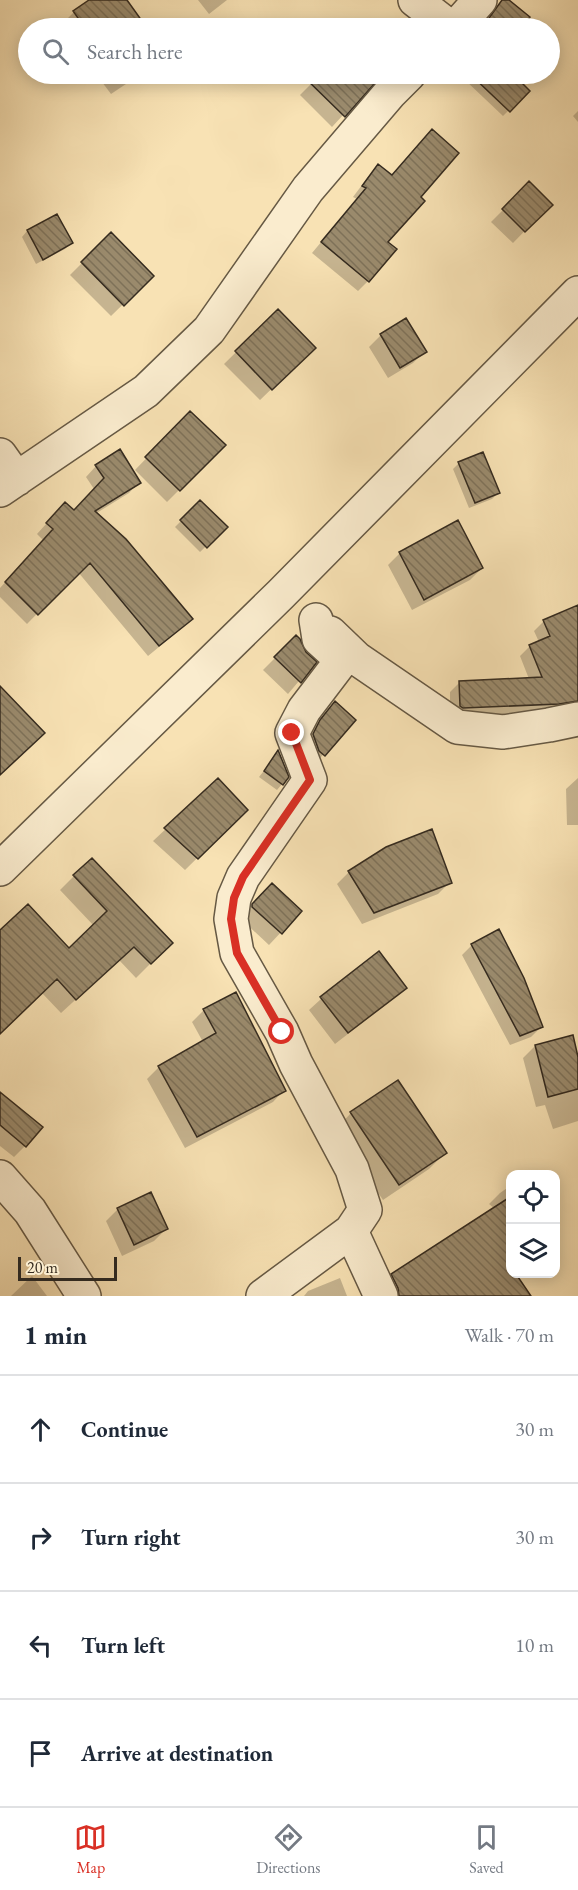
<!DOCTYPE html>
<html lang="en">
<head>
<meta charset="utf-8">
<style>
	:root { --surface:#fff; --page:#f6f6f7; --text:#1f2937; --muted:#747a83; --line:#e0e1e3; --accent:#d93025 }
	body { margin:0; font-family:"EB Garamond",serif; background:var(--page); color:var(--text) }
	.controls { position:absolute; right:18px; bottom:18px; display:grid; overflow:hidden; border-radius:12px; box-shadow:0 3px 15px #0003 }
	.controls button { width:54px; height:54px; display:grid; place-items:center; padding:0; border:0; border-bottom:2px solid var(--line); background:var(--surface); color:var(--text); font:30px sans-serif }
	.scale { position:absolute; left:18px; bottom:15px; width:99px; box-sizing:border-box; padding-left:6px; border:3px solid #352b1f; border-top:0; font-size:16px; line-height:21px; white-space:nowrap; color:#352b1f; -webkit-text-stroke:4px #faecce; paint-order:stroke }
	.stop { position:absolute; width:18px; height:18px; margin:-14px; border:4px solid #d93025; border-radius:50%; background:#fff }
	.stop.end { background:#d93025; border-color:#fff; box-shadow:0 2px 6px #0008 }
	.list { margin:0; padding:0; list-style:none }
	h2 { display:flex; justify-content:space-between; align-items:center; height:78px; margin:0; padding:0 24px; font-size:26px }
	h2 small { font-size:20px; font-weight:400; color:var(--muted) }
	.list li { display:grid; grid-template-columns:39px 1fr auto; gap:18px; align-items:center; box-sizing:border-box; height:108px; padding:0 24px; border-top:2px solid var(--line) }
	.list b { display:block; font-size:22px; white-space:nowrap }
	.list em { font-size:20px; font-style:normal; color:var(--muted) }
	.icon { flex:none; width:33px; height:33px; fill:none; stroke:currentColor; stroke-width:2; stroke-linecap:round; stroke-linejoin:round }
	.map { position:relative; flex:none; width:578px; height:1296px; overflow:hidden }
	.search { position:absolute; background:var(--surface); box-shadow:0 3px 15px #0003; left:18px; right:18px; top:18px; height:66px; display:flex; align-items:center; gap:15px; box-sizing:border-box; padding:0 21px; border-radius:33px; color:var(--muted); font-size:22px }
	.sheet { height:510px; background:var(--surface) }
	nav { display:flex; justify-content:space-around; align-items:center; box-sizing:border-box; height:84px; border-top:2px solid var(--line); background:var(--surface); font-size:16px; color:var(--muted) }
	nav a { display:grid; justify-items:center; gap:3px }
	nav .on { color:var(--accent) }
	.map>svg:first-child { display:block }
	.shadow { fill:#0003 }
	.building { fill:url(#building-back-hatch); stroke:#352b1f; stroke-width:1.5 }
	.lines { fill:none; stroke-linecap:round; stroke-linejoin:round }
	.street-casing { stroke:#665944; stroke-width:36 }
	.street { stroke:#faecce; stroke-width:33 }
	.route { stroke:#d93025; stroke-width:8 }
</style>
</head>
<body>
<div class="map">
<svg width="578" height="1296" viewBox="0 0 578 1296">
	<defs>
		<pattern id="building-back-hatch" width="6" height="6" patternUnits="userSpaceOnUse" patternTransform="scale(1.5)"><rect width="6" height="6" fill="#9a8a6c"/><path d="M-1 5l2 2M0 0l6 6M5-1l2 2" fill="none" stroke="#7e7158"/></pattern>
	</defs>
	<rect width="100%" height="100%" fill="#f8e2b4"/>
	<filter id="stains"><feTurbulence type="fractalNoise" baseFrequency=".00333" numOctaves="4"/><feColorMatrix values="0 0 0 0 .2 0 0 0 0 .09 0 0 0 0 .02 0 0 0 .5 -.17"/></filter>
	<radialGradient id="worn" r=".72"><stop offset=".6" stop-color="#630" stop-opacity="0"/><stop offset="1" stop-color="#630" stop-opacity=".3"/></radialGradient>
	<path class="shadow" d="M91 0H125L145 28H66L62 24 74 12Z
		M198 0H227L209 14Z
		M503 0H507L528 17 519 28H489L484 25Z
		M96 74H141L111 94Z
		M321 74H381L332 127 300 95Z
		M471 74H511L528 91 503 116 465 80Z
		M578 111V122L573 116Z
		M378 166 419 197 386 243 368 281 358 291 312 253 357 199 353 197 368 177Z
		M529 184 550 205 513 243 491 222Z
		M56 216 71 243 65 249 36 264 22 237 27 231Z
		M111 234 152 276 111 316 70 275Z
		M278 311 314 348 260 400 224 364Z
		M381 335 425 351 413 363 388 378 369 347Z
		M190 413 224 445 167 502 135 470Z
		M459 463 498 493 492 499 469 508 453 469Z
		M96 466 139 482 129 493 95 514 181 629 148 656 78 572 27 624 0 597V588L43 540 37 534 55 514 74 512 94 489 86 477Z
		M200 502 226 527 200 552 175 527Z
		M400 553 482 568 470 580 412 610 388 565Z
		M544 621 578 625V705L547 713 450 717V692L460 682 529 679 520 656 530 646 539 642 534 631Z
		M296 637 305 653 315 662 288 694 263 670Z
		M335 703 354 720 312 767 308 734Z
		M278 753 282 784 277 790 259 777Z
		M578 778V825H567L566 789Z
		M218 780 246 810 185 870 153 841Z
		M349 872 450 882 438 894 362 924 337 884Z
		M74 876 171 943 136 978 119 960 61 1013 42 993 0 1032V932L69 950 94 926 60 890Z
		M260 897 300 912 269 945 241 919Z
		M472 945 541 1027 531 1037 510 1045 462 955Z
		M379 953 405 988 393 999 335 1044 309 1010 321 999Z
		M204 1010 284 1090 273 1102 185 1148 147 1079 159 1067 203 1042 192 1022Z
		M571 1037 578 1063V1121L553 1129 545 1105 536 1107 523 1058 535 1046Z
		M0 1094 25 1146 14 1157 0 1146Z
		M351 1113 445 1153 429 1169 383 1200 335 1130Z
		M510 1186V1246L501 1252 510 1268V1274H514L529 1296H385L381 1287 392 1275 495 1209 489 1204 500 1193Z
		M118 1209 166 1229 154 1241 122 1256 106 1221Z
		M32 1276 47 1296H11Z
		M340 1278 347 1296H304L308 1291Z"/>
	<path class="building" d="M89 0H127L147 28H85L73 11Z
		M502 0H509L530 17 521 28H502L489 18Z
		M301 74H383L345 117Z
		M470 74H513L530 91 510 112Z
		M432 129 459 153 421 197 425 201 388 242 397 249 369 282 321 242 366 188 362 186 378 164 392 175Z
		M529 181 553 205 525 232 502 209Z
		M57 214 73 243 43 260 27 230Z
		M111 232 154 276 124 306 81 262Z
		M278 309 316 348 272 390 235 351Z
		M406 318 427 352 400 368 380 334Z
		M190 411 226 445 180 491 145 457Z
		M120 449 141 483 95 511 126 539 193 619 159 646 90 563 38 615 5 582 53 529 46 523 65 502 74 510 104 478 95 465Z
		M483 452 500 493 475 503 458 462Z
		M200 500 228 527 207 548 180 520Z
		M458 520 483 568 424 600 399 552Z
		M578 605V701L559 704 463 708 460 706 459 681 542 677 529 645 550 636 543 620Z
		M296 635 300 639 306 652 317 662 301 683 274 657Z
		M0 686 45 733 0 775Z
		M335 701 356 720 325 756 319 751 313 734 320 720Z
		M278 750 289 777 283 785 264 771Z
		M218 778 248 810 198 859 164 828Z
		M432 829 452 883 374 913 348 871 386 847Z
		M92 858 173 943 151 964 134 947 76 1000 57 979 0 1034V930L28 904 69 948 107 911 73 875Z
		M272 883 302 911 282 934 252 907V904Z
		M499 929 524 978 543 1027 520 1036 471 944Z
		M379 951 407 988 348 1033 320 997Z
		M236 992 286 1091 197 1137 158 1066 216 1033 203 1009Z
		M573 1035 578 1057V1089L548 1097 535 1045Z
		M398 1080 447 1153 399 1185 350 1112Z
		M0 1092 43 1127 26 1147 0 1125Z
		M151 1192 168 1229 134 1245 117 1208Z
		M510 1197V1274H516L531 1296H399L398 1288 391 1274Z"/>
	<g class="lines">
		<defs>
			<path id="street" d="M415 0 451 28
				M455 28 480 0
				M0 455 17 479
				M0 490 146 391 209 330 308 189 390 93 409 74
				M330 633 356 658 457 727 503 732 549 725 578 719
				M0 869 281 594 578 293
				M0 1177 30 1211 84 1296
				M351 1231 381 1296
				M263 1296 351 1231 365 1210 352 1169 296 1064 282 1032 237 953 231 919 234 898 243 877 310 780 292 733 304 710 342 660 319 639 316 620"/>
		</defs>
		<use href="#street" class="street-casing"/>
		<use href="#street" class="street"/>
	</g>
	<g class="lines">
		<path class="route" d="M282 1032 237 953 231 919 234 898 243 877 310 780 292 733"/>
	</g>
	<rect width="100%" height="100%" filter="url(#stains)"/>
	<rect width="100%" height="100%" fill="url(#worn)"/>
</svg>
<div class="controls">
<button><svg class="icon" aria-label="locate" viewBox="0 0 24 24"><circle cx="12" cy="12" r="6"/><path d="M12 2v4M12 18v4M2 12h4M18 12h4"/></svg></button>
<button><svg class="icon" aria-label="layers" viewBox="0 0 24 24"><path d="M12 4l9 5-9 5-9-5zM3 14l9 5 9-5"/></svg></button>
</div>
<div class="scale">20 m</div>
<div class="stop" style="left:282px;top:1032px"></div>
<div class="stop end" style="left:292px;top:733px"></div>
<div class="search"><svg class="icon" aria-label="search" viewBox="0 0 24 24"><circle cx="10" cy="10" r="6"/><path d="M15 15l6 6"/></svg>Search here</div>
</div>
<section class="sheet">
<h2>1 min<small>Walk · 70 m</small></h2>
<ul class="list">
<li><svg class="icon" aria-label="ahead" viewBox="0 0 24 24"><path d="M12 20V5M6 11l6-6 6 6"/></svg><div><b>Continue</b></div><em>30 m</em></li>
<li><svg class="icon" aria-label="right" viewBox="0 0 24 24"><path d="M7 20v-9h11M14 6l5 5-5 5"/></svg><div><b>Turn right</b></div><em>30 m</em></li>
<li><svg class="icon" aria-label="left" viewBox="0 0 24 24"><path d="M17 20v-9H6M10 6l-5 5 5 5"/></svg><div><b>Turn left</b></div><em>10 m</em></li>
<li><svg class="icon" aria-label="arrive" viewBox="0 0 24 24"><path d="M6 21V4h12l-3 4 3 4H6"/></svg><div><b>Arrive at destination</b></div></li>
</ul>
</section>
<nav>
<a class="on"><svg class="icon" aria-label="map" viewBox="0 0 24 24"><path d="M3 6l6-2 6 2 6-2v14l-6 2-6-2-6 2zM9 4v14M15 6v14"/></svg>Map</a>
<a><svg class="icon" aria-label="directions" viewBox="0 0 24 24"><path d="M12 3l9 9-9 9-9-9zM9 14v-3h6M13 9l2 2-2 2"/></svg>Directions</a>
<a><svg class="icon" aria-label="saved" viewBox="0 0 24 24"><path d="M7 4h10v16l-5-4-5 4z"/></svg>Saved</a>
</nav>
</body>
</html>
